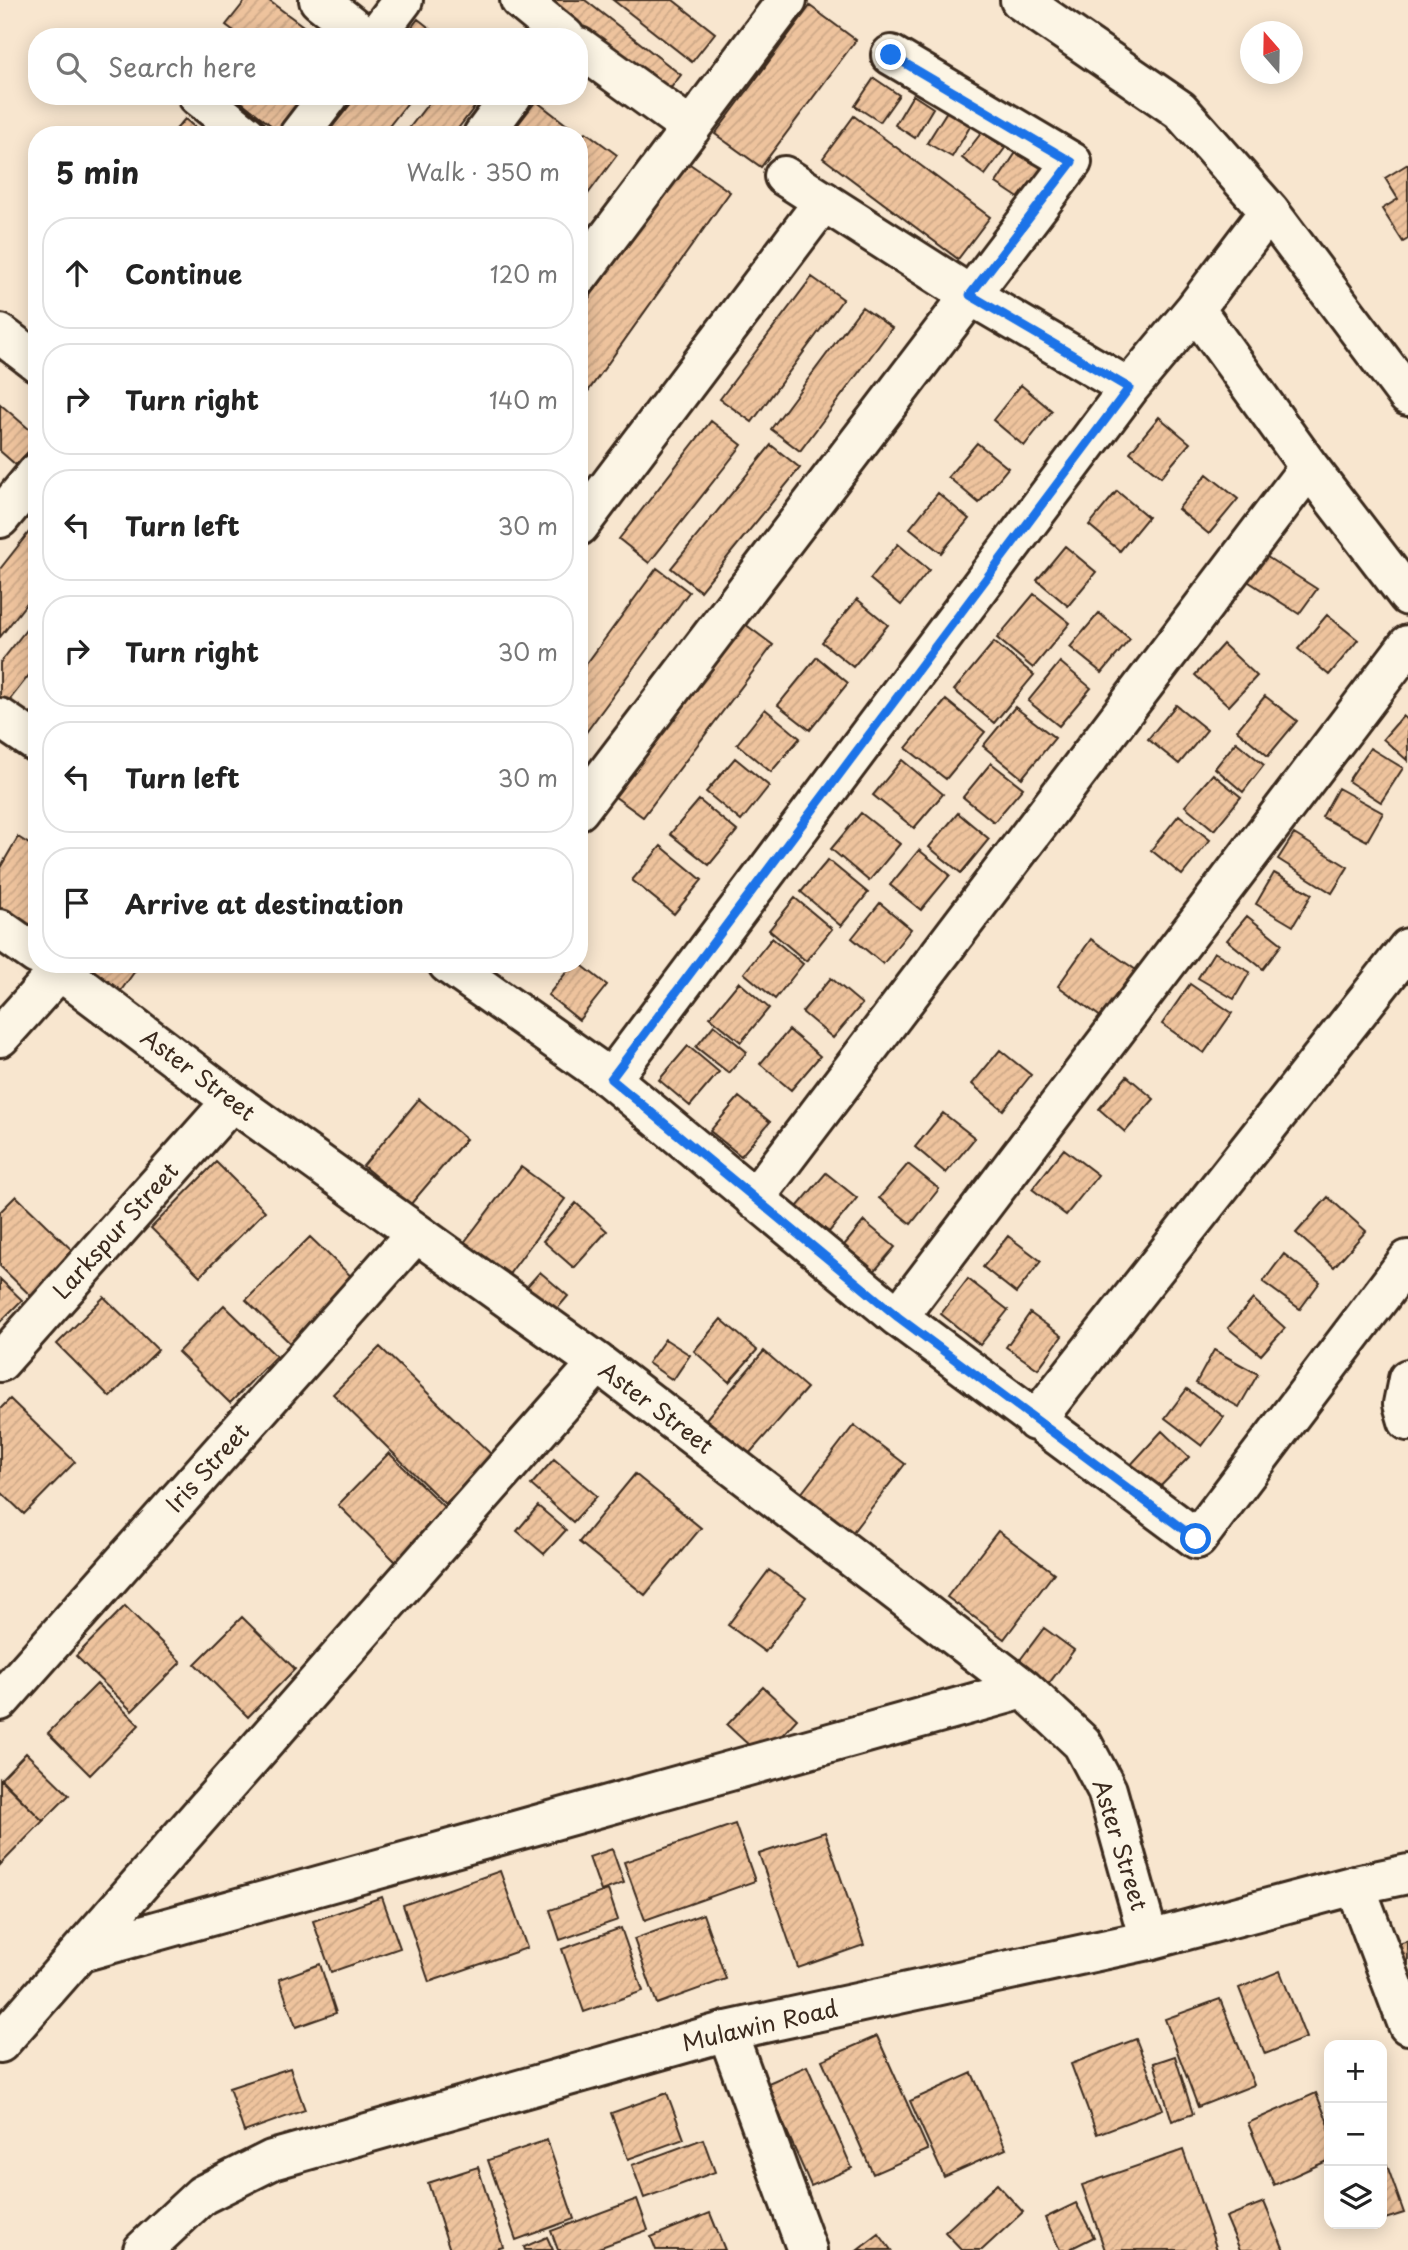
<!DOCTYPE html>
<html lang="en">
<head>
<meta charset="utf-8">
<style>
	:root { --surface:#fff; --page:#f2f2f2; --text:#222; --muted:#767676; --line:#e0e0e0 }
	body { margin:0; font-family:"Playpen Sans",sans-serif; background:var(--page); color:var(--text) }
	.controls { position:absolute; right:21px; bottom:21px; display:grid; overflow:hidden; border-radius:14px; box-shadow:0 4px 18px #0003 }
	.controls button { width:63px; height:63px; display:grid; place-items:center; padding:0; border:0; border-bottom:2px solid var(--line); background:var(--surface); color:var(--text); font:35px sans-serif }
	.compass { position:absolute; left:1240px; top:21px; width:63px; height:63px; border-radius:50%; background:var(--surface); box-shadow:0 4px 18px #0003; rotate:340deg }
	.stop { position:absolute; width:21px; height:21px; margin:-16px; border:5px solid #1a73e8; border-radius:50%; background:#fff }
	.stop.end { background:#1a73e8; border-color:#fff; box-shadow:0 2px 7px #0008 }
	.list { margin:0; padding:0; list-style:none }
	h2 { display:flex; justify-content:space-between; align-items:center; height:91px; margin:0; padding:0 28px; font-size:30px }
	h2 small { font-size:23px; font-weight:400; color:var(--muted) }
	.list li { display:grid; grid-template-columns:46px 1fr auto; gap:21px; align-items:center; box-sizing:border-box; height:112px; margin:0 14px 14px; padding:0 14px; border:2px solid var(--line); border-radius:28px }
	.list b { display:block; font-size:26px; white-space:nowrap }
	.list em { font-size:23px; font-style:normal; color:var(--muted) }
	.icon { flex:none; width:38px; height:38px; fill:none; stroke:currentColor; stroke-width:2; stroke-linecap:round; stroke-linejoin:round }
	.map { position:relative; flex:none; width:1408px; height:2250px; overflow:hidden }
	.search { position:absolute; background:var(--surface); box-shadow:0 4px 18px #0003; left:28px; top:28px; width:560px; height:77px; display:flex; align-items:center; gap:18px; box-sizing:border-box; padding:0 24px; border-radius:28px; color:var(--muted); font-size:26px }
	.panel { position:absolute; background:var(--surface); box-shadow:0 4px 18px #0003; left:28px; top:126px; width:560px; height:847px; border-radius:28px }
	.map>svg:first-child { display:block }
	.building { fill:url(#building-hatch); stroke:#3b2a1e; stroke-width:2 }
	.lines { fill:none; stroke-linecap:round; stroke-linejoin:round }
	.minor-casing { stroke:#3b2a1e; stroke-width:44 }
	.secondary-casing { stroke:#3b2a1e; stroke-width:44 }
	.minor { stroke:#fcf5e5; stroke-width:38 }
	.secondary { stroke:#fcf5e5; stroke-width:38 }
	.route { stroke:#1a73e8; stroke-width:9 }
	.labels { text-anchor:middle; stroke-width:5; stroke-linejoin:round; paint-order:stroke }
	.street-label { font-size:23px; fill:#3b2a1e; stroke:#fcf5e5 }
</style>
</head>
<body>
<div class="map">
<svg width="1408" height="2250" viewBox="0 0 1408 2250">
	<defs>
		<pattern id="building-hatch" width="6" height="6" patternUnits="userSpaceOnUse" patternTransform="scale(1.75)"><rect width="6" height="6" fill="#eec39d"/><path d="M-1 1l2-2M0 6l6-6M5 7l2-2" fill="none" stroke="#cda887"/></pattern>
	</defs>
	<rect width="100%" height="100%" fill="#f8e6cf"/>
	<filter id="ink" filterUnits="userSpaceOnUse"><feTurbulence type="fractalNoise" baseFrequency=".0143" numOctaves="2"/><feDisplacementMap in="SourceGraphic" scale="14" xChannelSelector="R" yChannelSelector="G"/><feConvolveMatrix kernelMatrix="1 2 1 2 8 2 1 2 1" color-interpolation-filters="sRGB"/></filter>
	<g filter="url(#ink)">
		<path class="building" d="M246 0H268L318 37H242L226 25Z
			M537 0H585L681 75 663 98Z
			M613 0H673L715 33 692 62Z
			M810 6 856 40 761 167 715 134Z
			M418 19 441 37H404Z
			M874 78 899 95 880 122 855 106Z
			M913 95 933 108 915 138 895 125Z
			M234 96H297L301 99 277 130Z
			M357 96H413L382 135H326Z
			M434 96H483L453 135H404Z
			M536 101 572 129 567 135H510Z
			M947 111 971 125 952 157 927 143Z
			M854 116 990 217 958 259 823 158Z
			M185 119 204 135H171Z
			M586 132 617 155 579 206V140Z
			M982 132 1005 148 985 175 962 158Z
			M1017 151 1042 168 1020 199 996 183Z
			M687 162 730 192 579 404V312Z
			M1408 164V239L1403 242 1382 209 1398 199 1385 178Z
			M812 277 843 299 752 422 720 399Z
			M862 307 892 328 800 451 771 429Z
			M1021 385 1052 411 1024 446 993 420Z
			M0 404 37 436V442L16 465 0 451Z
			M1159 417 1190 443 1161 477 1130 452Z
			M711 421 742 445 649 563 619 539Z
			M977 443 1008 468 979 503 948 477Z
			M771 445 800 468 700 591 671 568Z
			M1207 474 1238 499 1209 534 1178 509Z
			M1117 491 1148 517 1120 551 1089 525Z
			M938 493 969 519 941 553 910 528Z
			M37 522V590L0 637V569Z
			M898 544 929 570 901 605 870 579Z
			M1065 546 1096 572 1068 606 1037 580Z
			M1264 555 1317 589 1299 614 1246 580Z
			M657 568 689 592 579 742V674Z
			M1034 594 1070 623 1033 668 997 638Z
			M857 599 888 625 853 667 822 642Z
			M1099 613 1130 639 1102 673 1070 647Z
			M1327 615 1358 640 1329 675 1298 649Z
			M37 616V665L4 707 0 703V663Z
			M737 618 773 645 643 817 607 791Z
			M994 642 1034 675 994 723 954 690Z
			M1223 644 1257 676 1229 706 1195 675Z
			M817 657 848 683 810 730 778 705Z
			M1060 662 1091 688 1059 726 1028 701Z
			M1265 696 1297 721 1268 756 1237 730Z
			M946 700 985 732 946 779 906 748Z
			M1176 705 1207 730 1179 764 1148 739Z
			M1015 707 1055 738 1022 778 983 746Z
			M765 709 800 738 771 772 737 744Z
			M1403 716 1408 720V761L1383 739Z
			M1236 742 1264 765 1243 792 1215 768Z
			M1370 748 1403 768 1381 802 1348 781Z
			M735 758 769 786 741 821 706 792Z
			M902 760 943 794 914 828 873 795Z
			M991 763 1023 788 994 822 963 797Z
			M1213 774 1241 797 1214 830 1185 806Z
			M1338 788 1383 813 1367 841 1322 817Z
			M699 800 737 831 709 865 670 834Z
			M861 813 900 844 869 881 831 849Z
			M958 813 989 839 961 873 929 847Z
			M1179 815 1210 840 1182 875 1151 850Z
			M1294 834 1348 867 1332 893 1278 859Z
			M18 837 37 849V914L28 929 0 912V868Z
			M661 846 702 880 674 914 632 880Z
			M919 850 950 875 921 910 890 885Z
			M828 860 868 893 841 926 801 892Z
			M1274 873 1312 894 1293 926 1256 904Z
			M795 898 832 929 806 961 769 930Z
			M880 903 911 929 883 964 852 938Z
			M1247 916 1282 944 1263 969 1227 940Z
			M772 938 803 964 775 999 744 973Z
			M1091 939 1139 972 1105 1020 1058 986Z
			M1214 952 1250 972 1234 999 1198 978Z
			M579 963 607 985 579 1020 548 995 573 964Z
			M67 964H140L112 1003Z
			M831 978 862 1004 833 1038 802 1012Z
			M739 982 769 1008 741 1042 710 1017Z
			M1190 984 1232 1013 1204 1053 1162 1024Z
			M714 1025 747 1052 729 1073 696 1047Z
			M789 1030 820 1056 791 1090 760 1064Z
			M688 1046 719 1072 690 1106 659 1080Z
			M1000 1050 1031 1075 1003 1110 972 1084Z
			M1127 1076 1154 1099 1125 1132 1099 1109Z
			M739 1097 770 1122 741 1156 710 1131Z
			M419 1099 466 1139 410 1205 363 1166Z
			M943 1113 975 1138 946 1173 915 1147Z
			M1064 1149 1098 1175 1066 1215 1032 1189Z
			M216 1162 265 1211 200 1276 151 1228Z
			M908 1164 939 1189 911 1224 879 1198Z
			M521 1167 565 1199 504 1281 460 1248Z
			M826 1173 857 1198 829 1232 797 1207Z
			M16 1196 77 1255 34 1299 0 1266V1212Z
			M1328 1197 1366 1231 1334 1267 1296 1233Z
			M576 1203 607 1231 574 1268 543 1241Z
			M864 1221 895 1247 866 1281 835 1256Z
			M1008 1236 1041 1261 1016 1293 983 1267Z
			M310 1237 356 1281 292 1345 246 1300Z
			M1284 1254 1320 1282 1300 1309 1263 1282Z
			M540 1272 568 1296 550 1317 522 1292Z
			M0 1279 22 1300 0 1322Z
			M968 1279 1008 1310 980 1345 941 1314Z
			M104 1297 158 1350 110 1397 57 1344Z
			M1253 1299 1285 1328 1261 1355 1228 1328Z
			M224 1305 276 1356 230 1403 178 1352Z
			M1030 1313 1062 1336 1038 1369 1006 1347Z
			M721 1319 757 1350 729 1382 694 1351Z
			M665 1339 690 1355 673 1380 648 1363Z
			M380 1347 493 1456 445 1504 333 1394Z
			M1214 1350 1258 1374 1239 1407 1196 1383Z
			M764 1351 807 1388 748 1455 706 1419Z
			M1187 1389 1224 1417 1202 1446 1165 1418Z
			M10 1399 75 1462 24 1514 0 1491V1409Z
			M854 1425 905 1464 852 1533 801 1494Z
			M1162 1431 1189 1457 1154 1493 1127 1469Z
			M389 1453 447 1510 396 1562 338 1505Z
			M554 1459 597 1496 573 1522 531 1485Z
			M635 1474 701 1528 645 1595 579 1542Z
			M538 1506 566 1530 544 1554 517 1531Z
			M998 1531 1054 1573 1004 1639 947 1597Z
			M769 1570 806 1597 765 1652 728 1625Z
			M125 1606 181 1662 132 1711 76 1656Z
			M242 1617 295 1669 248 1717 195 1664Z
			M1044 1628 1074 1650 1047 1686 1017 1664Z
			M97 1684 139 1725 90 1775 48 1733Z
			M763 1687 797 1719 762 1757 727 1725Z
			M26 1753 69 1795 43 1821 1 1779Z
			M0 1779 43 1821 0 1865Z
			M735 1824 755 1881 645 1920 624 1862Z
			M825 1832 864 1945 798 1968 759 1854Z
			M612 1849 624 1883 601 1891 589 1857Z
			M500 1871 527 1948 429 1982 403 1905Z
			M608 1890 618 1920 560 1940 550 1910Z
			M382 1897 400 1948 331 1972 313 1921Z
			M703 1914 726 1979 657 2004 634 1939Z
			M621 1928 643 1991 584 2012 562 1949Z
			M1408 1941V1999L1389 1947Z
			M320 1964 336 2013 296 2027 279 1979Z
			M1280 1971 1306 2038 1265 2054 1239 1988Z
			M1220 1999 1254 2085 1198 2107 1165 2019Z
			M877 2036 928 2150 873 2174 822 2060Z
			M1136 2039 1163 2109 1097 2134 1071 2064Z
			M1175 2056 1193 2114 1172 2121 1154 2063Z
			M807 2066 852 2168 811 2186 766 2084Z
			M290 2068 305 2110 244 2132 229 2088Z
			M972 2073 1006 2149 944 2177 910 2101Z
			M667 2093 684 2139 628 2159 611 2113Z
			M1316 2093 1329 2125V2160L1274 2185 1248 2123Z
			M703 2139 715 2172 644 2198 632 2165Z
			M547 2140 574 2219 516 2240 488 2160Z
			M1183 2150 1217 2250H1105L1082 2185Z
			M1384 2157 1404 2213 1382 2220V2158Z
			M478 2167 503 2247 493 2250H450L428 2183Z
			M997 2184 1023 2212 982 2250H962L945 2232Z
			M637 2199 648 2230 593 2250H558L551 2231Z
			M1264 2202 1284 2250H1240L1226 2217Z
			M1076 2203 1094 2237 1068 2250H1060L1045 2218Z
			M710 2213 725 2250H656L651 2237Z
			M879 2234 891 2250H858Z
			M547 2237 553 2250H525L524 2247Z"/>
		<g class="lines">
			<defs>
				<path id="minor" d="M319 0 366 37
					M520 0 565 37
					M1020 0 1180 110 1269 211 1408 396
					M375 37 403 0
					M579 47 691 128
					M198 96 247 135
					M299 135 329 96
					M483 135 512 96
					M784 176 970 295 1129 388
					M579 276 787 0
					M1195 309 1309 467 1408 596
					M0 334 37 362
					M0 518 37 473
					M579 526 824 201
					M0 718 37 743
					M579 810 1072 162 891 55
					M0 929 37 955
					M51 964 232 1101 598 1363 1024 1689 1082 1743 1107 1790 1149 1940
					M448 964 611 1079 898 1317 1197 1539 1408 1260
					M0 1037 60 970
					M611 1079 1129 388 1195 309 1269 211
					M754 1199 1309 467
					M898 1317 1408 645
					M0 1362 232 1101
					M1408 1379 1403 1404 1408 1421
					M1035 1421 1408 948
					M0 1701 415 1234
					M1355 1885 1408 2025
					M81 1952 1024 1689
					M727 2031 807 2250
					M0 2043 598 1363"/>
				<path id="secondary" d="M143 2250 202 2195 272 2160 727 2031 1149 1940 1355 1885 1408 1874"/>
			</defs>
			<use href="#minor" class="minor-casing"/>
			<use href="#secondary" class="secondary-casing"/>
			<use href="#minor" class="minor"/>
			<use href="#secondary" class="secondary"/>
		</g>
	</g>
	<g class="lines" filter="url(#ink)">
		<path class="route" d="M891 55 1072 162 970 295 1129 388 611 1079 898 1317 1196 1539"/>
	</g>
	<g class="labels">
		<g class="street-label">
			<text transform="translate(198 1075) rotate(37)" y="8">Aster Street</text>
			<text transform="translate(116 1231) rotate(-48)" y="8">Larkspur Street</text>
			<text transform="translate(656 1408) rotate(37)" y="8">Aster Street</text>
			<text transform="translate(208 1468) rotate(-48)" y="8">Iris Street</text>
			<text transform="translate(1120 1845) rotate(73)" y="8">Aster Street</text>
			<text transform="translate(760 2026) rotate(-13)" y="8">Mulawin Road</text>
		</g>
	</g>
</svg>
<div class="controls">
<button>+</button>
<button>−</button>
<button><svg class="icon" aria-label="layers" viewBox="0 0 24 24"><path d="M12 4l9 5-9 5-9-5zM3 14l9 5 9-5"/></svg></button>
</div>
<svg class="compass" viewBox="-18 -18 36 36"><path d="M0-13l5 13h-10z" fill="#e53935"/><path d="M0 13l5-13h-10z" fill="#767676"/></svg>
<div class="stop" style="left:1196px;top:1539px"></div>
<div class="stop end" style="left:891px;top:55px"></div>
<div class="search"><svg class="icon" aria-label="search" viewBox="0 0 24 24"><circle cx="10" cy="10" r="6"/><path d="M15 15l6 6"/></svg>Search here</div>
<section class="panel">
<h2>5 min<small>Walk · 350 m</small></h2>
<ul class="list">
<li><svg class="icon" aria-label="ahead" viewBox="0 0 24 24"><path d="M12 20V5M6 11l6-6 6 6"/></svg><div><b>Continue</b></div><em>120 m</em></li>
<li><svg class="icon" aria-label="right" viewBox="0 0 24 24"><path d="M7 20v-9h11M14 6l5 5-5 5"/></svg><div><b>Turn right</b></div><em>140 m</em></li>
<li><svg class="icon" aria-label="left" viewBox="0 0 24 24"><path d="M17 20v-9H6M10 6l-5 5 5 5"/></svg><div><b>Turn left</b></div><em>30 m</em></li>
<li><svg class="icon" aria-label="right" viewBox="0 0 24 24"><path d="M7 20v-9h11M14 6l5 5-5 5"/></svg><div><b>Turn right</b></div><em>30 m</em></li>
<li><svg class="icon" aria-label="left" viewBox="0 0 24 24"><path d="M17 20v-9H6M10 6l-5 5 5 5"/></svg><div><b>Turn left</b></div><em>30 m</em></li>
<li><svg class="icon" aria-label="arrive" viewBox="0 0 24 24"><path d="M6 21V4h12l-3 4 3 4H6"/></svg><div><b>Arrive at destination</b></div></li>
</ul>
</section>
</div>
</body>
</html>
